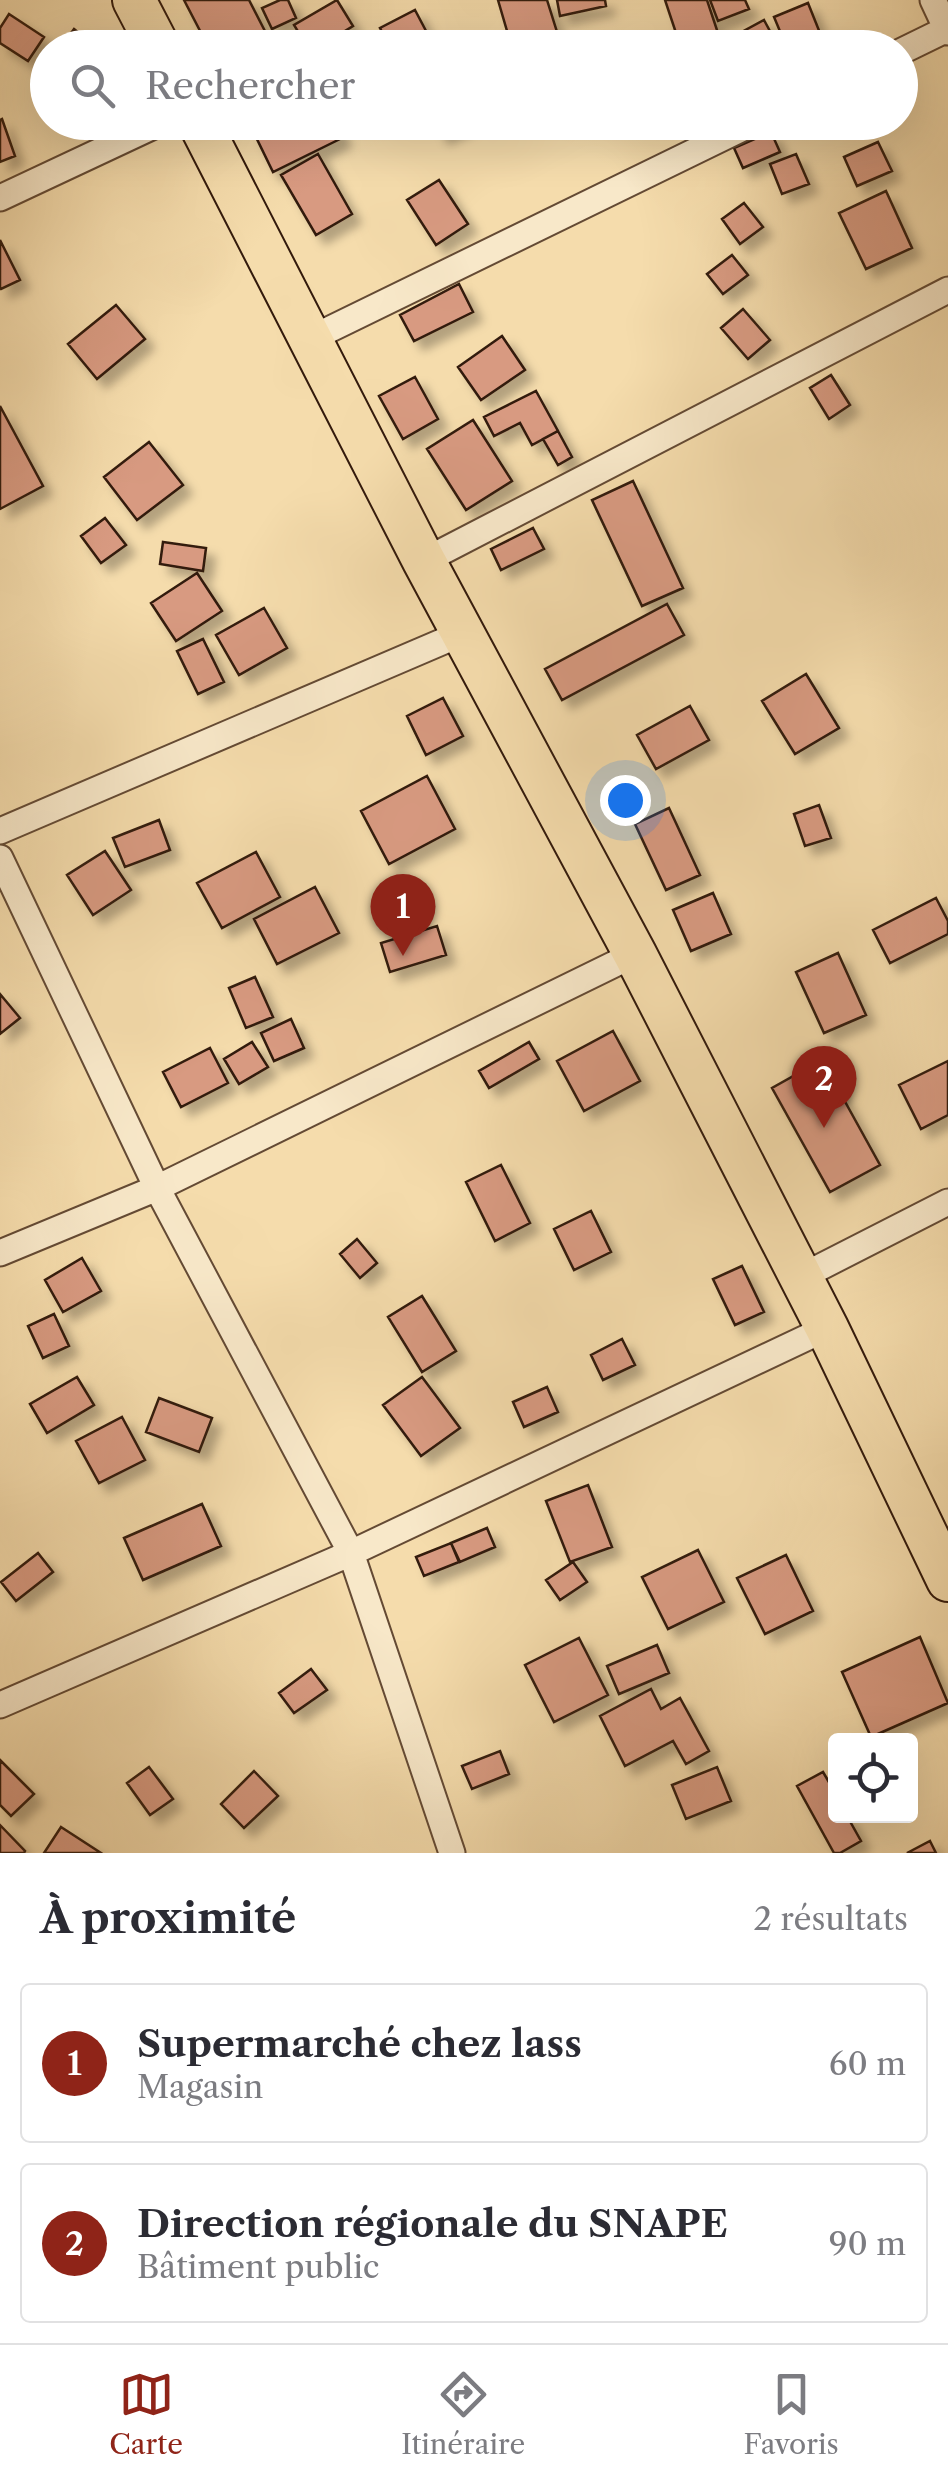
<!DOCTYPE html>
<html lang="fr">
<head>
<meta charset="utf-8">
<style>
	:root { --surface:#fff; --page:#f7f7f7; --text:#2b2b33; --muted:#7c7c81; --line:#e1e1e2; --accent:#8f2418 }
	body { margin:0; font-family:"Libre Caslon Text",serif; background:var(--page); color:var(--text) }
	.controls { position:absolute; right:30px; bottom:30px; display:grid; overflow:hidden; border-radius:10px; box-shadow:0 10px 40px #0002 }
	.controls button { width:90px; height:90px; display:grid; place-items:center; padding:0; border:0; border-bottom:2px solid var(--line); background:var(--surface); color:var(--text); font:50px sans-serif }
	.you { position:absolute; left:625px; top:800px; width:35px; height:35px; margin:-25px; border:8px solid #fff; border-radius:50%; background:#1a73e8; box-shadow:0 0 0 15px #1a73e833 }
	.badge { display:grid; place-items:center; width:65px; height:65px; border-radius:50%; background:var(--accent); color:#fff; font-size:32px; font-weight:700 }
	.pin { position:absolute; translate:-50% -82px; filter:drop-shadow(0 2px 5px #0008) }
	.pin::after { content:''; position:absolute; top:52px; width:35px; height:30px; background:inherit; clip-path:polygon(0 0,100% 0,50% 100%) }
	.list { margin:0; padding:0; list-style:none }
	h2 { display:flex; justify-content:space-between; align-items:center; height:130px; margin:0; padding:0 40px; font-size:42px }
	h2 small { font-size:32px; font-weight:400; color:var(--muted) }
	.list li { display:grid; grid-template-columns:65px 1fr auto; gap:30px; align-items:center; box-sizing:border-box; height:160px; margin:0 20px 20px; padding:0 20px; border:2px solid var(--line); border-radius:10px }
	.list b { display:block; font-size:38px; white-space:nowrap }
	.list p { margin:0; font-size:32px; white-space:nowrap; color:var(--muted) }
	.list em { font-size:32px; font-style:normal; color:var(--muted) }
	.icon { flex:none; width:55px; height:55px; fill:none; stroke:currentColor; stroke-width:2; stroke-linecap:round; stroke-linejoin:round }
	.map { position:relative; flex:none; width:948px; height:1853px; overflow:hidden }
	.search { position:absolute; background:var(--surface); box-shadow:0 10px 40px #0002; left:30px; right:30px; top:30px; height:110px; display:flex; align-items:center; gap:25px; box-sizing:border-box; padding:0 35px; border-radius:55px; color:var(--muted); font-size:38px }
	.sheet { height:490px; background:var(--surface) }
	nav { display:flex; justify-content:space-around; align-items:center; box-sizing:border-box; height:140px; border-top:2px solid var(--line); background:var(--surface); font-size:28px; color:var(--muted) }
	nav a { display:grid; justify-items:center; gap:5px }
	nav .on { color:var(--accent) }
	.map>svg:first-child { display:block }
	.building { fill:#d89a81; stroke:#331a0c; stroke-width:2.5; filter:url(#shadow) }
	.lines { fill:none; stroke-linecap:round; stroke-linejoin:round }
	.minor-casing { stroke:#644a34; stroke-width:29 }
	.trunk-casing { stroke:#331a0c; stroke-width:46 }
	.minor { stroke:#f8e8c9; stroke-width:25 }
	.trunk { stroke:#f5dcac; stroke-width:42 }
</style>
</head>
<body>
<div class="map">
<svg width="948" height="1853" viewBox="0 0 948 1853">
	<defs>
		<filter id="shadow"><feDropShadow dx="9" dy="9" stdDeviation="5" flood-color="#0004"/></filter>
	</defs>
	<rect width="100%" height="100%" fill="#f5dcac"/>
	<filter id="stains"><feTurbulence type="fractalNoise" baseFrequency=".002" numOctaves="4"/><feColorMatrix values="0 0 0 0 .2 0 0 0 0 .09 0 0 0 0 .02 0 0 0 .5 -.17"/></filter>
	<radialGradient id="worn" r=".72"><stop offset=".6" stop-color="#630" stop-opacity="0"/><stop offset="1" stop-color="#630" stop-opacity=".3"/></radialGradient>
	<path class="building" d="M184 0H249L269 39 254 48H209Z
		M280 0H288L296 18 272 29 262 8Z
		M337 0 353 26 317 48H308L294 25Z
		M498 0H547L562 48H512Z
		M557 0H605L606 6 560 16Z
		M665 0H707L722 45 681 48Z
		M710 0H745L749 9 718 21Z
		M808 3 824 43 813 48H787L774 17Z
		M415 10 435 48H391L380 28Z
		M9 14 44 37 28 61 0 43V28Z
		M764 20 779 48H732L727 40Z
		M74 29 98 48H60Z
		M2 119 15 156 0 162V120Z
		M275 122H335L342 138 273 172 254 133Z
		M434 122H468L440 135Z
		M771 132 780 152 743 168 734 148Z
		M878 142 892 171 857 186 844 157Z
		M318 154 352 214 316 235 281 175Z
		M796 154 809 184 782 194 770 164Z
		M439 180 468 224 436 245 407 200Z
		M886 191 912 248 866 269 839 213Z
		M744 203 763 227 740 244 722 219Z
		M0 240 20 280 1 289 0 288Z
		M732 255 748 275 723 294 707 274Z
		M459 284 473 312 414 341 400 315Z
		M116 305 145 339 97 379 68 344Z
		M743 309 770 340 748 359 721 328Z
		M502 336 525 370 481 400 458 367Z
		M831 375 850 405 829 419 810 388Z
		M415 377 438 419 403 439 379 396Z
		M536 391 558 431 532 445 520 423 494 436 484 417Z
		M0 406 43 486 0 509Z
		M473 420 512 481 466 510 427 449Z
		M558 431 572 457 558 465 543 439Z
		M149 442 183 485 137 520 104 477Z
		M633 481 683 588 642 606 592 500Z
		M105 518 126 545 101 563 81 536Z
		M533 528 544 549 501 570 491 549Z
		M163 542 206 548 203 571 160 564Z
		M197 573 222 611 176 641 151 603Z
		M667 604 684 635 562 700 545 669Z
		M264 608 287 648 239 675 216 635Z
		M203 639 224 682 198 694 177 651Z
		M806 674 839 728 795 754 762 701Z
		M443 698 463 736 426 755 407 716Z
		M690 706 709 740 656 769 637 735Z
		M427 776 455 829 389 864 361 811Z
		M819 805 831 838 805 846 794 814Z
		M669 808 700 875 666 890 635 824Z
		M159 820 170 850 125 867 113 838Z
		M105 851 131 890 93 915 67 875Z
		M256 852 280 897 222 928 197 883Z
		M315 887 339 933 277 964 254 919Z
		M713 893 731 934 691 951 673 910Z
		M936 898 948 921V934L890 963 873 930Z
		M437 926 446 955 390 972 381 943Z
		M838 953 866 1015 824 1033 796 972Z
		M255 977 273 1017 246 1028 229 988Z
		M0 994 20 1018 0 1034Z
		M291 1019 304 1048 274 1061 261 1033Z
		M613 1031 640 1081 584 1111 557 1061Z
		M252 1042 268 1067 239 1084 224 1059Z
		M529 1042 539 1059 489 1088 479 1071Z
		M210 1048 228 1083 181 1107 163 1072Z
		M822 1060 880 1165 830 1192 772 1088Z
		M948 1061V1115L921 1129 899 1085Z
		M501 1165 530 1223 495 1241 466 1182Z
		M591 1211 611 1252 574 1270 554 1229Z
		M357 1239 377 1263 360 1278 340 1254Z
		M82 1258 101 1291 63 1312 45 1280Z
		M742 1266 764 1312 735 1325 713 1279Z
		M422 1296 456 1351 422 1372 388 1317Z
		M54 1314 69 1346 43 1358 28 1326Z
		M622 1339 635 1365 603 1380 591 1355Z
		M77 1377 94 1405 47 1433 30 1404Z
		M422 1377 460 1428 421 1456 383 1405Z
		M547 1387 558 1412 524 1427 513 1402Z
		M159 1398 212 1418 199 1452 146 1432Z
		M122 1417 145 1460 99 1483 76 1441Z
		M588 1485 612 1547 570 1562 546 1501Z
		M202 1504 221 1546 143 1580 124 1538Z
		M487 1528 495 1547 460 1562 451 1543Z
		M451 1543 459 1562 424 1576 416 1557Z
		M698 1550 724 1602 668 1629 642 1577Z
		M38 1553 53 1572 16 1601 1 1582Z
		M786 1555 813 1611 765 1634 737 1578Z
		M573 1562 587 1582 560 1600 546 1580Z
		M920 1637 948 1703 871 1737 842 1672Z
		M579 1638 608 1695 554 1722 525 1665Z
		M657 1645 669 1673 619 1694 607 1666Z
		M311 1669 327 1690 294 1713 279 1693Z
		M651 1689 661 1709 680 1698 709 1751 686 1764 673 1741 625 1766 600 1716Z
		M500 1751 509 1774 472 1789 462 1766Z
		M0 1760 34 1794 11 1816 0 1805Z
		M149 1767 173 1799 150 1815 127 1783Z
		M717 1767 731 1801 686 1819 672 1785Z
		M254 1771 278 1796 244 1828 221 1804Z
		M823 1772 836 1794V1816H847L861 1841 840 1853H834L797 1786Z
		M0 1825 25 1851 24 1853H0Z
		M61 1827 101 1853H44Z
		M930 1841 936 1853H907Z"/>
	<g class="lines">
		<defs>
			<path id="minor" d="M933 0 948 32
				M900 52 947 29
				M0 198 162 122
				M312 338 755 122
				M424 561 948 290
				M0 831 465 632
				M0 858 157 1188 351 1553 452 1853
				M0 1253 157 1188 635 954
				M801 1277 948 1202
				M0 1705 351 1553 827 1328"/>
			<path id="trunk" d="M134 0 159 48
				M199 122 424 561 635 954 827 1328 948 1580"/>
		</defs>
		<use href="#minor" class="minor-casing"/>
		<use href="#trunk" class="trunk-casing"/>
		<use href="#minor" class="minor"/>
		<use href="#trunk" class="trunk"/>
	</g>
	<rect width="100%" height="100%" filter="url(#stains)"/>
	<rect width="100%" height="100%" fill="url(#worn)"/>
</svg>
<div class="controls">
<button><svg class="icon" aria-label="locate" viewBox="0 0 24 24"><circle cx="12" cy="12" r="6"/><path d="M12 2v4M12 18v4M2 12h4M18 12h4"/></svg></button>
</div>
<div class="you"></div>
<div class="pin badge" style="left:403px;top:956px">1</div>
<div class="pin badge" style="left:824px;top:1128px">2</div>
<div class="search"><svg class="icon" aria-label="search" viewBox="0 0 24 24"><circle cx="10" cy="10" r="6"/><path d="M15 15l6 6"/></svg>Rechercher</div>
</div>
<section class="sheet">
<h2>À proximité<small>2 résultats</small></h2>
<ul class="list">
<li><span class="badge">1</span><div><b>Supermarché chez lass</b><p>Magasin</p></div><em>60 m</em></li>
<li><span class="badge">2</span><div><b>Direction régionale du SNAPE</b><p>Bâtiment public</p></div><em>90 m</em></li>
</ul>
</section>
<nav>
<a class="on"><svg class="icon" aria-label="map" viewBox="0 0 24 24"><path d="M3 6l6-2 6 2 6-2v14l-6 2-6-2-6 2zM9 4v14M15 6v14"/></svg>Carte</a>
<a><svg class="icon" aria-label="directions" viewBox="0 0 24 24"><path d="M12 3l9 9-9 9-9-9zM9 14v-3h6M13 9l2 2-2 2"/></svg>Itinéraire</a>
<a><svg class="icon" aria-label="saved" viewBox="0 0 24 24"><path d="M7 4h10v16l-5-4-5 4z"/></svg>Favoris</a>
</nav>
</body>
</html>
